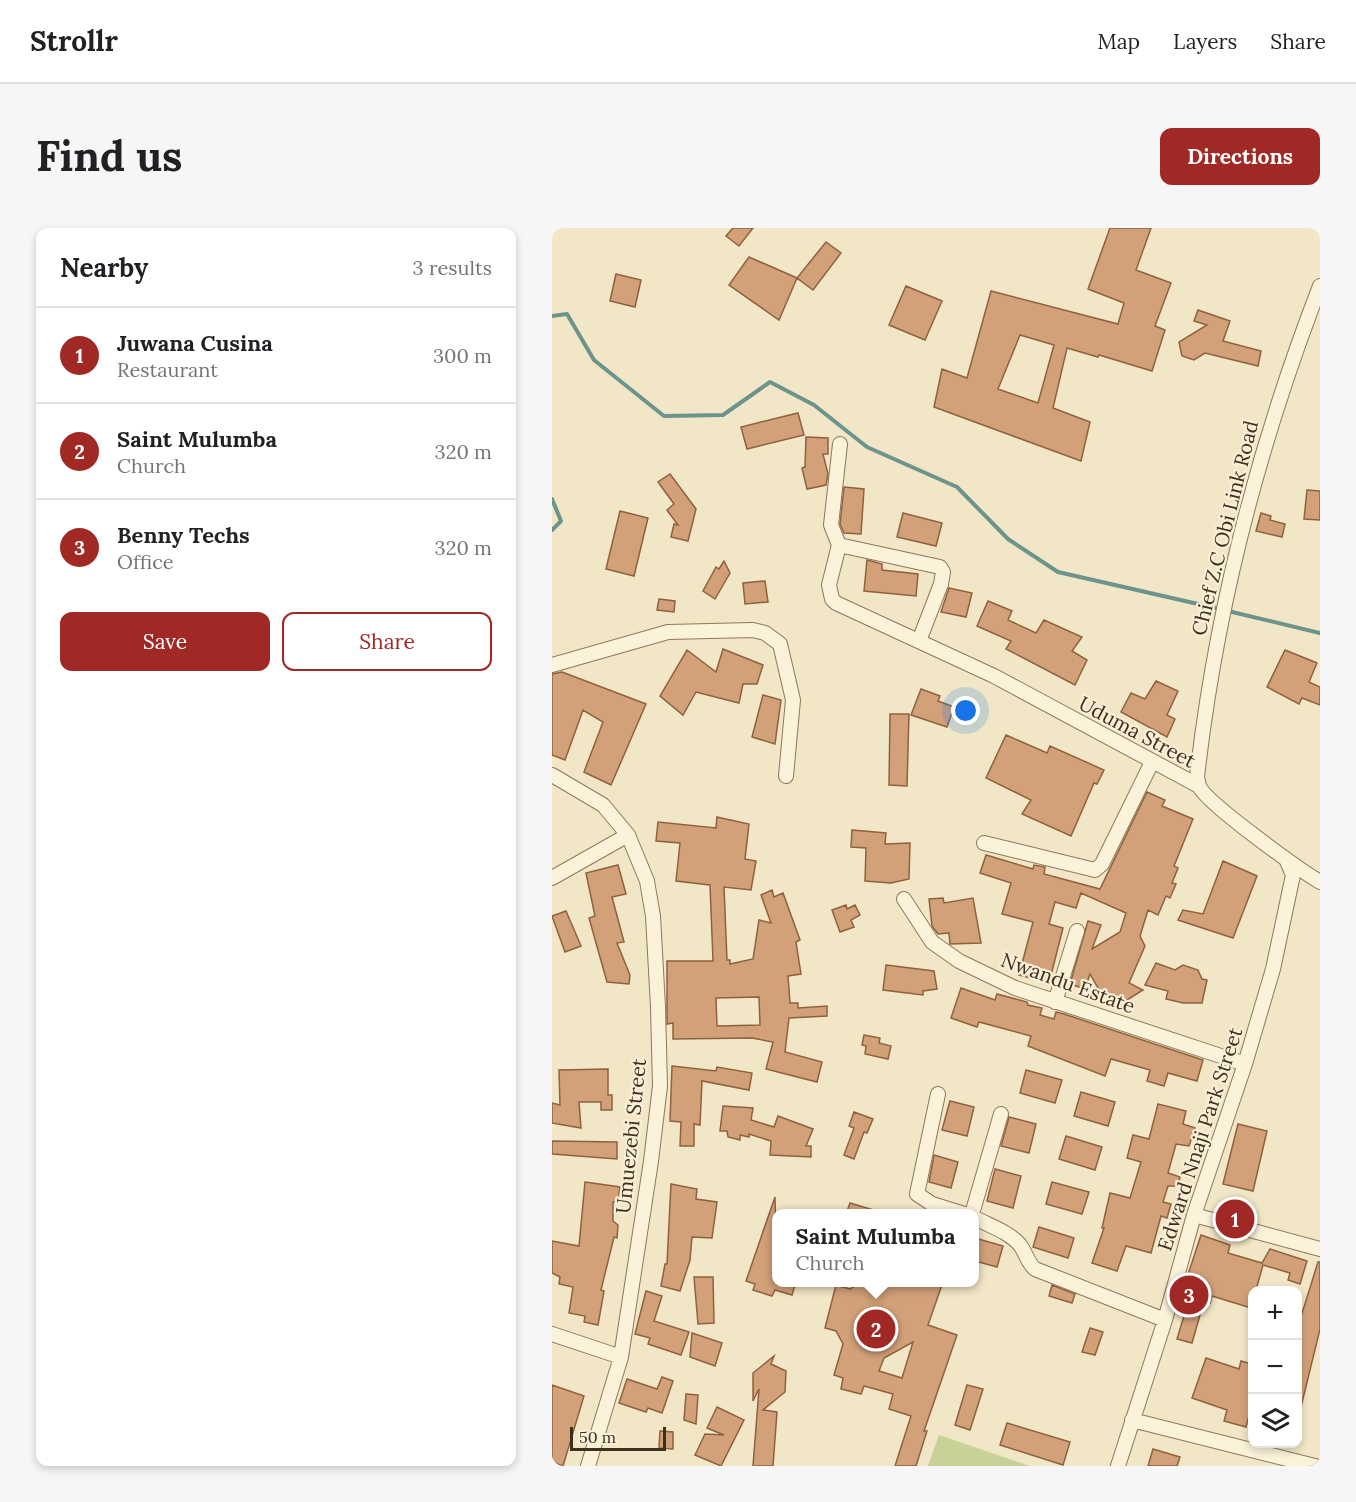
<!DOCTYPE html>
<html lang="en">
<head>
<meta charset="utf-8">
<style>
	:root { --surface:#fff; --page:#f6f6f6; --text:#202124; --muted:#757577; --line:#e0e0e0; --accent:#a12925 }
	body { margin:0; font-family:Lora,serif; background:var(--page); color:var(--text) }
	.controls { position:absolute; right:18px; bottom:18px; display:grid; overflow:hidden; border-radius:12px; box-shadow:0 3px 9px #0003 }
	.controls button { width:54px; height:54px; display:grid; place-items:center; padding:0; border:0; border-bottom:2px solid var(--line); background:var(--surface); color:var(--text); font:30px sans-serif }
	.scale { position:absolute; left:18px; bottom:15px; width:96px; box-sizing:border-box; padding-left:6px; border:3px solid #3d2e1e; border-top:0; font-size:16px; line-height:21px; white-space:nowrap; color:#3d2e1e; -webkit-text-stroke:4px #f8efd6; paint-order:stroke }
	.you { position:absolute; left:414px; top:483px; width:21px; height:21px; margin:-15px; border:4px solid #fff; border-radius:50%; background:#1a73e8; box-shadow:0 0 0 9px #1a73e833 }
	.badge { display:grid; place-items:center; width:39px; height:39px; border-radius:50%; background:var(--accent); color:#fff; font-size:20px; font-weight:700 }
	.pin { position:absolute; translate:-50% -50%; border:3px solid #fff; box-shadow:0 2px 6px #0006 }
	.popup { position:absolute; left:220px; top:981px; width:207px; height:78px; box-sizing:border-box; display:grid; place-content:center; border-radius:12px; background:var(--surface); filter:drop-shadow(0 2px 4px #0005); font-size:20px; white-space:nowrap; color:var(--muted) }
	.popup b { font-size:22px; color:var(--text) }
	.popup::after { content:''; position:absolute; left:50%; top:100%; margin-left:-12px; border:12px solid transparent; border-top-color:var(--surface) }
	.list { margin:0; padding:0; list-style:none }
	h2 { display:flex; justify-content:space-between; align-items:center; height:78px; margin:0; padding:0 24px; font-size:26px }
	h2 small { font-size:20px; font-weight:400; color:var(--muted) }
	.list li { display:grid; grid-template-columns:39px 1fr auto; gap:18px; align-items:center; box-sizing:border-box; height:96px; padding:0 24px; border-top:2px solid var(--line) }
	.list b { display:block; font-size:22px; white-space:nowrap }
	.list p { margin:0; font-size:20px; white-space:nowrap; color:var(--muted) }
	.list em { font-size:20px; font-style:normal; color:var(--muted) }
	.actions { display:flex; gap:12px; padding:18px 24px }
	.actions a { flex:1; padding:14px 0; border:2px solid var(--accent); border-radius:12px; text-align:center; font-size:21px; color:var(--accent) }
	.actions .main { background:var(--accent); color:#fff }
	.icon { flex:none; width:33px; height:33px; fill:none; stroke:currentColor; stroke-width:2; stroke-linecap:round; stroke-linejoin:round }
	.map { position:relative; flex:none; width:768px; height:1238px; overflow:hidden; border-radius:12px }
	header { display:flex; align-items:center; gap:36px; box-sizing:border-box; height:84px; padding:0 30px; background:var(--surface); border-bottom:2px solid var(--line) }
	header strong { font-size:28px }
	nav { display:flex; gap:33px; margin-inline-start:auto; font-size:21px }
	.intro { display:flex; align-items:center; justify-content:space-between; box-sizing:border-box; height:144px; padding:0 36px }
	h1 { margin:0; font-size:42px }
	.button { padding:15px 27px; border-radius:12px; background:var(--accent); color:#fff; font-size:21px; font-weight:700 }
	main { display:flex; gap:36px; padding:0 36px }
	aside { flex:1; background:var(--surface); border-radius:12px; box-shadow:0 3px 9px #0003 }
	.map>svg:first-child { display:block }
	.green { fill:#c8d198 }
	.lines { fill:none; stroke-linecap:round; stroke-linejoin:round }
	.stream { stroke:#6d948c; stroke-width:4 }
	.building { fill:#d2a179; stroke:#8f613e; stroke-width:1.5; fill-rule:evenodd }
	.minor-casing { stroke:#8e775a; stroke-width:16 }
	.minor { stroke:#fbf2da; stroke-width:14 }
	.labels { text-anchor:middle; stroke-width:4.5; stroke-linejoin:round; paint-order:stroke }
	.street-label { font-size:20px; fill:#3d2e1e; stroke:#f8efd6 }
</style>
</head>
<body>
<header>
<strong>Strollr</strong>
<nav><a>Map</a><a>Layers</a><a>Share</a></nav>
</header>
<div class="intro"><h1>Find us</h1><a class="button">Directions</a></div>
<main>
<aside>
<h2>Nearby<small>3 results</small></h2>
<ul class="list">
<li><span class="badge">1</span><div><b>Juwana Cusina</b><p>Restaurant</p></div><em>300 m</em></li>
<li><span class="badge">2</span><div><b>Saint Mulumba</b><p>Church</p></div><em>320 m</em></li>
<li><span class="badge">3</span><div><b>Benny Techs</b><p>Office</p></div><em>320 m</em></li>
</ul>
<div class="actions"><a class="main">Save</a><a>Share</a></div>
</aside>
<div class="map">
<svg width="768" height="1238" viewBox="0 0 768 1238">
	<rect width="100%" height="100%" fill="#f1e6c5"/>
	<path class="green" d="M387 1207 478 1238H376Z"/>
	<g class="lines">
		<path class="stream" d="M0 88 15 86 42 132 112 188 171 187 218 154 262 177 315 219 405 259 456 311 506 344 668 381
			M0 271 9 293 0 302
			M676 383 768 405"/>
	</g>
	<path class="building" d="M181 0H201L187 18 174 8Z
		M558 0H599L584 42 619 55 603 98 613 102 600 143 547 127 546 129 515 120 501 180 538 194 529 233 382 179 390 141 415 150 439 63 566 96 572 75 536 61ZM468 107 502 117 486 175 446 161Z
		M274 14 289 25 261 62 245 50Z
		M197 29 245 50 227 92 177 57Z
		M64 46 89 52 83 79 58 73Z
		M354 58 390 73 373 112 337 97Z
		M646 82 678 93 671 113 709 123 706 138 653 125 642 132 630 128 627 114 655 97 642 93Z
		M246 185 252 207 195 221 189 199Z
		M254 209 276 210V226H271L276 246 274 257 255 261 250 240 253 239Z
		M118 246 144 281 136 313 119 309 122 296 126 297 115 282 122 276 106 254Z
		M292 259 312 261 309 306 292 305 288 296Z
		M755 262 768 263V292L752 291Z
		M68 283 96 290 82 348 54 341Z
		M351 285 390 295 384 318 345 309Z
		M709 285 719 288 718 292 733 296 730 309 704 303Z
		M315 332 330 336V342L366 346 364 368 312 363Z
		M172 333 178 345 163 371 151 363 164 339 167 341Z
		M213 353 216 374 193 376 191 355Z
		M397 360 420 365 414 389 389 384Z
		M107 371 123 373 122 384 105 382Z
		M436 373 460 383 456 392 484 405 492 392 530 409 520 423 535 432 523 457 454 421 459 413 425 398Z
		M171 421 211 437 205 456H191L187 475 144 464 131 487 108 468 135 422 164 444Z
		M733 422 765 435 757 454 768 459V477L750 470 747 476 715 459Z
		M10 444 94 476 59 557 32 544 51 494 31 482 13 532 0 527V446Z
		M604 453 626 463 615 487 623 491 615 509 569 484 579 465 593 471Z
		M369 461 388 468 386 473 402 479 395 499 359 487Z
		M211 467 229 472 223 516 200 509Z
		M338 486H357L355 558 337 557Z
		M454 507 495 525 498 518 552 542 545 556 542 555 519 608 470 586 479 572 434 550Z
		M595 564 613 572 610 578 641 591 622 638 626 640 620 655 624 656 618 670 614 668 606 687 596 682 588 708 593 718 577 755 591 762 572 774 550 767 538 746 533 761 518 756 536 693 549 697 540 721 568 704 574 685 529 665 524 680 503 674 497 696 511 700 497 755 467 747 481 694 450 686 459 655 428 645 434 627 481 641 482 637 493 639 492 646 548 661Z
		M165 589 197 596 193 631 204 633 199 662 172 659 175 732H178V736L201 731 207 692 219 695 209 667 220 662 222 669 231 665 248 712 244 714 249 746 236 748 238 775H246V780L275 778V788L237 790 233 824 270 834 265 854 214 841 221 814 200 810 121 811V795L115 796V733H161L158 657 124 653 128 615 104 613 106 594 164 600ZM207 769 208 797 165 798 164 770Z
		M300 602 334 605 333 616 358 615 357 651 339 655 313 653 314 620 299 619Z
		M671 633 705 648 681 710 626 692 631 682 651 686Z
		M66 637 74 666 60 669 72 714 65 715 78 747 77 756 55 754 37 690 43 688 34 645Z
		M391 670 392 675 421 670 429 715 398 716 397 705 386 706 380 698 377 671Z
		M294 677 295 681 303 677 308 687 299 692 302 699 288 704 280 682Z
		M14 683 29 718 13 724 0 688Z
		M604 735 623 742 631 737 646 742 650 751 655 752 650 775H631L614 771 616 763 593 757Z
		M334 737 382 743 385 761 371 763V767L331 762Z
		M409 760 443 772 445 766 475 774 476 777 490 780 488 787 502 791 504 784 512 786 651 832 645 853 616 845 612 858 595 853 598 842 559 831 553 848 476 818 479 808 427 794 425 799 399 790Z
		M312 807 328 810 327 815 339 818 336 831 313 826 314 818 310 817Z
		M120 838 164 843 165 839 200 845 197 862 150 853 148 897 142 896V918H128L129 894 118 893Z
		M56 841V867H60V882H49V874H27L29 900 0 895V875L8 877 7 842Z
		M474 842 510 852 503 875 468 865Z
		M529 864 563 874 556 898 522 888Z
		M398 873 422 879 415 908 390 902Z
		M606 876 634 883 631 896 643 900 637 918 624 916 616 945 628 949 626 958H616L611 974 619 976 615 990 609 988 599 1025 574 1018 565 1043 540 1035 552 1000H550L558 965 578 970 589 934 575 930 581 907 597 911Z
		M171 878 201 880 199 892 222 899 226 888 261 901 254 918H259V929L218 927 219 913 197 906V909L188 907V912L176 909 175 903H168Z
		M302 884 321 891 315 905 312 904 302 931 292 927 302 900 297 898Z
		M457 889 484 896 477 925 449 918Z
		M686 896 715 903 701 963 671 956Z
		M514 908 550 919 543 942 507 931Z
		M0 913 65 914V931L0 926Z
		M382 927 406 934 399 960 377 954Z
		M443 941 469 948 461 980 435 973Z
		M33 954 68 959 66 973 61 974V993L66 997 65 1010 62 1009 49 1062 52 1063 46 1097 32 1094 33 1088 17 1085 21 1059 7 1056 8 1049 0 1045V1013L27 1018Z
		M500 954 537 964 530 986 494 976Z
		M119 956 145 961 144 971 165 974 160 1010 140 1009 138 1032 128 1063 109 1058 113 1036H115Z
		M223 969 225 1054H244L240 1067 223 1062 220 1068 201 1062 203 1056 194 1053Z
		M298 975 325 983V986H294Z
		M487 999 522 1010 516 1030 481 1019Z
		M649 1007 678 1017 676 1025 710 1035 718 1021 755 1033 748 1056 736 1052 738 1045 711 1037 704 1062H700L699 1080 660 1068 658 1075 652 1073 640 1115 625 1111 638 1068 630 1065Z
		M423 1010 451 1018 445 1039 423 1033Z
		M766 1034H768V1101L748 1183H746V1098Z
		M142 1049H161L162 1095 146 1096Z
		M310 1054H391L376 1097 405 1107 372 1203H375L364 1238H343L359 1188 337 1181 341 1166 312 1158 309 1166 289 1161 291 1150 282 1147 291 1116 284 1103 273 1100 284 1057 298 1061ZM361 1114 350 1150 327 1143 332 1130Z
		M500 1057 523 1066 520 1075 497 1068Z
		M94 1063 110 1068 102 1093 137 1104 129 1127 96 1116 98 1110 83 1106Z
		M538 1100 551 1104 543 1127 530 1124Z
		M140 1105 170 1115 163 1138 138 1129Z
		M222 1128 219 1136 234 1143 233 1164 211 1182 225 1184 221 1238H201L207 1161 201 1173V1145Z
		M654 1130 687 1141 689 1133 700 1136V1176L694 1199 672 1193 675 1182 640 1170Z
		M110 1149 121 1153 110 1185 96 1180 94 1184 67 1175 75 1151 105 1161Z
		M0 1157 32 1168 11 1238 0 1234Z
		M415 1157 431 1161 418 1202 403 1197Z
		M134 1166 146 1167 144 1196 132 1192Z
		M165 1179 192 1192 169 1238 143 1227 153 1206 172 1207 155 1200Z
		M455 1195 518 1214 511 1237 448 1217Z
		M108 1203 121 1204V1221L107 1220Z
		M601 1221 628 1229 625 1238H596Z"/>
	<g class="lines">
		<defs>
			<path id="minor" d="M288 216 279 297 287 317 277 357 280 371 284 375 442 448 647 558C654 575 748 642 768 654
				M287 317 388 339 391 344 389 356 367 413
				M0 437 116 404 201 402 213 405 228 416 241 472 234 548
				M0 547 51 577 76 607 95 653 101 688 106 779 108 858 99 933 69 1129 36 1238
				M647 558 645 549C664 380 707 216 768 58
				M432 615 543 642 550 636 600 534
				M0 650 76 607
				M352 671 380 714 407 733 463 760 693 836
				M503 774 525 703
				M386 866 365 966 380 976 412 986
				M420 986 449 886
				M642 987 768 1021
				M423 990C438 998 457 1004 468 1017 474 1025 475 1034 483 1041L613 1092
				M0 1106 69 1129
				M580 1192 763 1238
				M566 1238 613 1092 642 987 693 836 721 741 741 647 734 631"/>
		</defs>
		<use href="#minor" class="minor-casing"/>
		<use href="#minor" class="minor"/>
	</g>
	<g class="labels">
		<g class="street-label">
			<text transform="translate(673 300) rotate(-76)" y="7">Chief Z.C Obi Link Road</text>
			<text transform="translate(585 504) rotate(28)" y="7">Uduma Street</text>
			<text transform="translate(516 755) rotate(20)" y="7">Nwandu Estate</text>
			<text transform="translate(79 908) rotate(-84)" y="7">Umuezebi Street</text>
			<text transform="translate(648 911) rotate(-72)" y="7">Edward Nnaji Park Street</text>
		</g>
	</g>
</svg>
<div class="controls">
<button>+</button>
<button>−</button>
<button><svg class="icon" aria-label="layers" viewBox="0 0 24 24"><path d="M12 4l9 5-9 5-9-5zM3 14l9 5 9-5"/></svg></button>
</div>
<div class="scale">50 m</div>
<div class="you"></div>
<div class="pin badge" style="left:683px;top:991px">1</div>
<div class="pin badge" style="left:324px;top:1101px">2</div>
<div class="popup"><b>Saint Mulumba</b>Church</div>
<div class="pin badge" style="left:637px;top:1067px">3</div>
</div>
</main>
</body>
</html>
